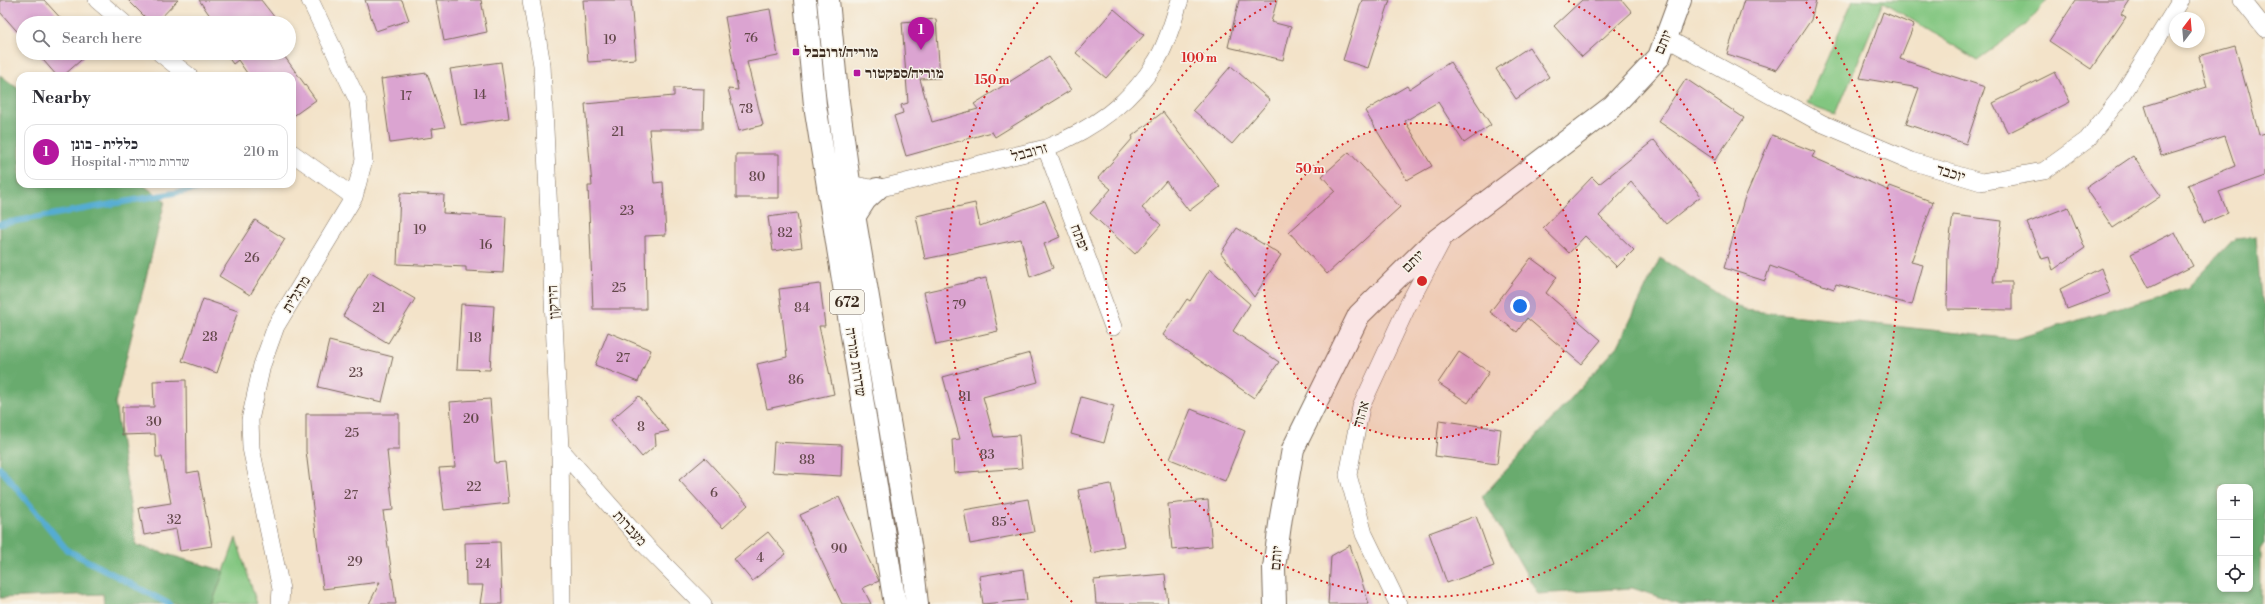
<!DOCTYPE html>
<html lang="en">
<head>
<meta charset="utf-8">
<style>
	:root { --surface:#fff; --page:#f7f7f7; --text:#2b2b33; --muted:#7c7c81; --line:#e1e1e2; --accent:#b5179e }
	body { margin:0; font-family:"Libre Bodoni","Frank Ruhl Libre",serif; background:var(--page); color:var(--text) }
	.controls { position:absolute; right:12px; bottom:12px; display:grid; overflow:hidden; border-radius:8px; box-shadow:0 2px 6px #0003 }
	.controls button { width:36px; height:36px; display:grid; place-items:center; padding:0; border:0; border-bottom:1px solid var(--line); background:var(--surface); color:var(--text); font:20px sans-serif }
	.compass { position:absolute; left:2169px; top:12px; width:36px; height:36px; border-radius:50%; background:var(--surface); box-shadow:0 2px 6px #0003; rotate:16deg }
	.you { position:absolute; left:1520px; top:306px; width:14px; height:14px; margin:-10px; border:3px solid #fff; border-radius:50%; background:#1a73e8; box-shadow:0 0 0 6px #1a73e833 }
	.badge { display:grid; place-items:center; width:26px; height:26px; border-radius:50%; background:var(--accent); color:#fff; font-size:13px; font-weight:700 }
	.pin { position:absolute; translate:-50% -33px; filter:drop-shadow(0 1px 2px #0008) }
	.pin::after { content:''; position:absolute; top:21px; width:14px; height:12px; background:inherit; clip-path:polygon(0 0,100% 0,50% 100%) }
	.list { margin:0; padding:0; list-style:none }
	h2 { display:flex; justify-content:space-between; align-items:center; height:52px; margin:0; padding:0 16px; font-size:17px }
	h2 small { font-size:13px; font-weight:400; color:var(--muted) }
	.list li { display:grid; grid-template-columns:26px 1fr auto; gap:12px; align-items:center; box-sizing:border-box; height:56px; margin:0 8px 8px; padding:0 8px; border:1px solid var(--line); border-radius:12px }
	.list b { display:block; font-size:15px; white-space:nowrap }
	.list p { margin:0; font-size:13px; white-space:nowrap; color:var(--muted) }
	.list em { font-size:13px; font-style:normal; color:var(--muted) }
	.icon { flex:none; width:22px; height:22px; fill:none; stroke:currentColor; stroke-width:2; stroke-linecap:round; stroke-linejoin:round }
	.map { position:relative; flex:none; width:2265px; height:604px; overflow:hidden }
	.search { position:absolute; background:var(--surface); box-shadow:0 2px 6px #0003; left:16px; top:16px; width:280px; height:44px; display:flex; align-items:center; gap:10px; box-sizing:border-box; padding:0 14px; border-radius:22px; color:var(--muted); font-size:15px }
	.panel { position:absolute; background:var(--surface); box-shadow:0 2px 6px #0003; left:16px; top:72px; width:280px; height:116px; border-radius:12px }
	.map>svg:first-child { display:block }
	.green { fill:#82c680; stroke:#5e784f }
	.forest { fill:#69ab6e; stroke:#526a46; fill-rule:evenodd }
	.lines { fill:none; stroke-linecap:round; stroke-linejoin:round }
	.stream { stroke:#55acd2; stroke-width:6 }
	.building { fill:#dba4d1 }
	.minor-casing { stroke:#7b6b5a; stroke-width:18 }
	.tertiary-casing { stroke:#7b6b5a; stroke-width:24 }
	.primary-casing { stroke:#7b6b5a; stroke-width:24 }
	.minor { stroke:#fff; stroke-width:17 }
	.tertiary { stroke:#fff; stroke-width:22 }
	.primary { stroke:#fff; stroke-width:22 }
	.ring { fill:none; stroke:#d62828; stroke-width:2; stroke-dasharray:2 4 }
	.poi-dot { fill:#b5179e; stroke:#f7f3e8; stroke-width:1.5 }
	.labels { text-anchor:middle; stroke-width:3; stroke-linejoin:round; paint-order:stroke }
	.number-label { font-size:13px; fill:#63484b }
	.shield { fill:#f7f3e8; stroke:#73665b; stroke-width:1 }
	.shield-label { font-size:14px; font-weight:bold; fill:#3b2a1e }
	.street-label { font-size:15px; fill:#3b2a1e; stroke:#f7f3e8 }
	.poi-label { font-size:15px; font-weight:bold; fill:#3b2a1e; stroke:#f7f3e8; text-anchor:start }
	.centre { fill:#d62828; stroke:#f7f3e8; stroke-width:2 }
	.ring-label { font-size:12px; text-anchor:middle; font-weight:bold; fill:#d62828; stroke:#f7f3e8; stroke-width:3; stroke-linejoin:round; paint-order:stroke }
</style>
</head>
<body>
<div class="map">
<svg width="2265" height="604" viewBox="0 0 2265 604">
	<rect width="100%" height="100%" fill="#f7f3e8"/>
	<filter id="ink" filterUnits="userSpaceOnUse"><feTurbulence type="fractalNoise" baseFrequency=".025" numOctaves="2"/><feDisplacementMap in="SourceGraphic" scale="8" xChannelSelector="R" yChannelSelector="G"/><feConvolveMatrix kernelMatrix="1 2 1 2 8 2 1 2 1" color-interpolation-filters="sRGB"/></filter>
	<filter id="wash" filterUnits="userSpaceOnUse"><feTurbulence type="fractalNoise" baseFrequency=".012" numOctaves="4" result="noise"/><feDisplacementMap in="SourceGraphic" scale="16" xChannelSelector="R" yChannelSelector="G"/><feGaussianBlur stdDeviation="0.9" result="paint"/><feColorMatrix in="noise" values="0 0 0 0 0 0 0 0 0 0 0 0 0 0 0 0 0 1.4 0 .05"/><feComposite in="paint" operator="in"/></filter>
	<g filter="url(#wash)">
		<rect width="100%" height="100%" fill="#f3e3c9"/>
		<path class="green" d="M1853 0H2047L2025 26 1977 60 1883 2 1836 114 1807 104Z
			M236 538 257 604H212Z"/>
		<path class="forest" d="M0 75 20 90V184H142L165 201 115 403 136 545 224 571 212 604H104L103 594 0 598Z
			M2256 237 2261 298 2265 306V545L2260 549V604H1680L1632 588 1538 594 1482 497 1618 346 1660 258 1744 310 2015 339 2187 288 2234 239ZM2220 487H2250V589H2220Z"/>
		<g class="lines">
			<path class="stream" d="M0 224 202 188
				M0 468 67 550 169 604"/>
		</g>
		<g id="blocks">
			<path class="building" d="M0 0H44L65 23H23V38L0 12Z
				M128 0H178L156 23H151Z
				M199 0H261L279 23H215Z
				M365 0H402L409 20 376 31Z
				M436 0H481L487 32 444 41Z
				M583 0H631L636 59 588 62Z
				M1239 0H1277L1271 22 1291 27 1283 60 1228 47Z
				M1362 0H1390L1368 68 1343 60Z
				M1582 0H1622L1632 12 1582 57 1554 26Z
				M1744 0H1816L1811 20 1777 70 1727 54Z
				M2076 0H2130L2121 14 2126 17 2091 69 2049 41Z
				M770 9 778 56 747 62 763 125 739 131 728 89 738 90 725 17Z
				M1114 9 1144 35 1106 78 1076 53Z
				M1883 12 1914 25 1900 59 1985 87 1966 144 1906 124 1919 88 1860 78Z
				M936 19 940 78 920 79 932 122 978 109 974 104 1049 57 1071 90 995 137 992 132 906 156 894 116 903 113 901 105 908 103 902 22Z
				M2235 46 2259 135 2265 133V176L2219 192 2228 213 2204 223 2188 185 2235 166 2225 136 2161 156 2145 106 2207 87 2199 56Z
				M1529 47 1549 77 1516 99 1496 69Z
				M37 53H89L63 76H57Z
				M225 53H282L316 100 292 117V76H249L238 60 233 64Z
				M501 62 509 118 461 125 450 69Z
				M1450 62 1491 125 1464 143 1438 102 1405 121 1432 166 1407 180 1365 111 1407 86 1409 89Z
				M1231 66 1270 100 1232 144 1193 110Z
				M2055 72 2070 102 2008 133 1993 103Z
				M427 73 445 127 432 129 433 137 390 143 381 79Z
				M1686 79 1744 118 1715 160 1658 121Z
				M674 88 704 89 703 129H649L654 183 663 182 666 235 645 236 646 309H593L588 186H592L585 104 674 96Z
				M1163 112 1220 187 1189 211 1166 181 1142 208 1161 225 1135 254 1090 213 1111 189 1098 178 1133 138 1132 136Z
				M1772 135 1815 152 1812 157 1888 190 1890 186 1933 202 1911 262 1923 265 1912 305 1836 284 1834 289 1770 266 1765 281 1724 268 1744 200Z
				M1654 140 1701 196 1666 224 1631 182 1599 216 1634 250 1617 267 1585 236 1569 253 1543 228 1592 177 1599 184Z
				M1349 152 1400 207 1327 274 1289 232 1335 191 1322 176Z
				M736 154H779V198H736Z
				M2133 156 2161 196 2113 228 2086 188Z
				M400 193 444 195 443 213 506 217 503 273 466 271V267L397 264Z
				M1045 201 1060 237 1044 244 1053 268 1030 277 1021 239 925 259 916 216 975 203 980 226Z
				M2068 207 2085 248 2053 270 2049 257 2042 259 2027 223Z
				M797 213 802 247 773 251 768 217Z
				M1953 215 2002 221 1993 282H2012V310L1947 309 1948 251Z
				M255 220 285 239 250 295 219 276Z
				M1237 228 1281 255 1254 297 1221 253Z
				M2175 232 2193 266 2149 288 2131 254Z
				M1531 258 1557 277 1546 293 1601 340 1581 364 1527 318 1517 332 1490 312Z
				M2101 268 2110 293 2067 309 2060 289Z
				M1210 269 1250 304 1233 331 1279 362 1254 398 1163 335 1187 299 1190 301Z
				M369 272 415 299 388 343 343 316Z
				M986 278 998 331 936 345 924 292Z
				M820 284 825 326H819L834 394 767 409 757 364 787 357 779 289Z
				M203 299 238 311 217 373 182 361Z
				M461 304 494 306 490 370 457 369Z
				M608 332 651 350 638 382 595 365Z
				M329 341 393 357 382 402 318 387Z
				M1459 352 1489 372 1468 403 1438 383Z
				M1030 353 1038 382 983 397 994 437 1019 435 1022 468 954 473 952 440 960 439 943 377Z
				M186 380 187 473 198 471 212 546 180 551 176 529 144 535 139 508 171 503 162 457H156L155 434 122 435V407H154L153 381Z
				M639 396 669 431 655 434 656 445 642 457 611 420Z
				M1081 397 1114 406 1104 443 1071 434Z
				M490 399 495 463 505 462 509 503 444 510 439 468 455 467 450 402Z
				M1191 409 1245 431 1225 481 1170 459Z
				M306 414H399V450H387L393 510 383 511 396 604H369L380 582 323 589 306 451Z
				M1439 420 1501 429 1497 464 1435 456Z
				M774 442 842 445 841 476 772 472Z
				M705 458 748 505 723 528 679 480Z
				M1111 484 1124 546 1091 553 1078 490Z
				M839 497 879 581 863 588 871 604H842L800 515Z
				M1028 499 1034 532 970 544 964 510Z
				M1208 500 1212 546 1172 550 1168 504Z
				M1476 516 1494 566 1447 583 1429 533Z
				M768 532 786 554 752 581 734 559Z
				M500 542 502 604H480L483 585H466L465 543Z
				M1350 545 1369 604H1328L1331 556Z
				M1023 569 1027 600 983 604 979 576Z
				M1165 574 1168 604H1096L1094 580Z"/>
		</g>
	</g>
	<g filter="url(#ink)">
		<use href="#blocks" fill-opacity="0" stroke="#7b6b5a" stroke-width="1"/>
		<g class="lines">
			<defs>
				<path id="minor" d="M97 0 124 23
					M531 0 542 65 560 449 562 604
					M2242 0 2265 29
					M1666 38 1821 123 1911 161 1981 182 2044 171 2087 140 2123 94 2181 0
					M160 53 189 76
					M1046 148 1113 327
					M292 153 354 197
					M840 179 849 184 877 189 1046 148C1091 130 1131 104 1157 60 1168 42 1173 20 1180 0
					M560 449 646 546 703 604
					M280 604 281 589 251 448 250 420 262 365 276 326 354 197 364 160 358 101 310 0
					M1398 604 1364 534 1348 475 1361 407 1407 307 1444 237"/>
				<path id="tertiary" d="M1275 604 1274 568 1281 517 1293 449 1359 315 1430 245 1613 106 1659 57 1680 0"/>
				<path id="primary" d="M805 0 815 105 895 604
					M828 0 837 94 851 197 911 551 917 604
					M854 217 865 200 877 189"/>
			</defs>
			<use href="#minor" class="minor-casing"/>
			<use href="#tertiary" class="tertiary-casing"/>
			<use href="#primary" class="primary-casing"/>
			<use href="#minor" class="minor"/>
			<use href="#tertiary" class="tertiary"/>
			<use href="#primary" class="primary"/>
		</g>
	</g>
	<circle cx="1422" cy="281" r="158" fill="#d62828" fill-opacity=".12"/>
	<g class="ring">
		<circle cx="1422" cy="281" r="158"/>
		<path d="M1568 1A316 316 0 1 1 1276 1"/>
		<path d="M1072 602A475 475 0 0 1 1038 2M1806 2A475 475 0 0 1 1772 602"/>
	</g>
	<g class="poi-dot">
		<rect x="792" y="48" width="8" height="8" rx="2"/>
		<rect x="853" y="69" width="8" height="8" rx="2"/>
	</g>
	<g class="labels">
		<g class="number-label">
			<text x="751" y="42">76</text>
			<text x="610" y="44">19</text>
			<text x="480" y="99">14</text>
			<text x="406" y="100">17</text>
			<text x="746" y="113">78</text>
			<text x="618" y="136">21</text>
			<text x="757" y="181">80</text>
			<text x="627" y="215">23</text>
			<text x="420" y="234">19</text>
			<text x="785" y="237">82</text>
			<text x="486" y="249">16</text>
			<text x="252" y="262">26</text>
			<text x="619" y="292">25</text>
			<text x="959" y="309">79</text>
			<text x="379" y="312">21</text>
			<text x="802" y="312">84</text>
			<text x="210" y="341">28</text>
			<text x="475" y="342">18</text>
			<text x="623" y="362">27</text>
			<text x="356" y="377">23</text>
			<text x="796" y="384">86</text>
			<text x="965" y="401">81</text>
			<text x="471" y="423">20</text>
			<text x="154" y="426">30</text>
			<text x="641" y="431">8</text>
			<text x="352" y="437">25</text>
			<text x="987" y="459">83</text>
			<text x="807" y="464">88</text>
			<text x="474" y="491">22</text>
			<text x="714" y="497">6</text>
			<text x="351" y="499">27</text>
			<text x="174" y="524">32</text>
			<text x="999" y="526">85</text>
			<text x="839" y="553">90</text>
			<text x="760" y="562">4</text>
			<text x="355" y="566">29</text>
			<text x="483" y="568">24</text>
		</g>
		<rect class="shield" x="830" y="290" width="34" height="24" rx="3"/>
		<g class="shield-label">
			<text x="847" y="307">672</text>
		</g>
		<g class="street-label">
			<text transform="translate(1663 42) rotate(-67)" y="5">יותם</text>
			<text transform="translate(1029 152) rotate(-15)" y="5">זרובבל</text>
			<text transform="translate(1951 173) rotate(17)" y="5">יוכבד</text>
			<text transform="translate(1080 238) rotate(69)" y="5">יפתח</text>
			<text transform="translate(1413 261) rotate(-45)" y="5">יותם</text>
			<text transform="translate(296 294) rotate(-59)" y="5">מרגלית</text>
			<text transform="translate(553 302) rotate(-93)" y="5">הירקון</text>
			<text transform="translate(856 362) rotate(81)" y="5">שדרות מוריה</text>
			<text transform="translate(1361 414) rotate(-74)" y="5">אהוד</text>
			<text transform="translate(630 528) rotate(48)" y="5">מעברות</text>
			<text transform="translate(1276 558) rotate(-85)" y="5">יותם</text>
		</g>
		<g class="poi-label">
			<text x="804" y="57">מוריה/זרובבל</text>
			<text x="865" y="78">מוריה/ספקטור</text>
		</g>
	</g>
	<circle cx="1422" cy="281" r="6" class="centre"/>
	<g class="ring-label">
		<text x="1199" y="62">100 m</text>
		<text x="992" y="84">150 m</text>
		<text x="1310" y="173">50 m</text>
	</g>
</svg>
<div class="controls">
<button>+</button>
<button>−</button>
<button><svg class="icon" aria-label="locate" viewBox="0 0 24 24"><circle cx="12" cy="12" r="6"/><path d="M12 2v4M12 18v4M2 12h4M18 12h4"/></svg></button>
</div>
<svg class="compass" viewBox="-18 -18 36 36"><path d="M0-13l5 13h-10z" fill="#e53935"/><path d="M0 13l5-13h-10z" fill="#7c7c81"/></svg>
<div class="you"></div>
<div class="pin badge" style="left:921px;top:50px">1</div>
<div class="search"><svg class="icon" aria-label="search" viewBox="0 0 24 24"><circle cx="10" cy="10" r="6"/><path d="M15 15l6 6"/></svg>Search here</div>
<section class="panel">
<h2>Nearby<small></small></h2>
<ul class="list">
<li><span class="badge">1</span><div><b>כללית - בונן</b><p>Hospital · שדרות מוריה</p></div><em>210 m</em></li>
</ul>
</section>
</div>
</body>
</html>
